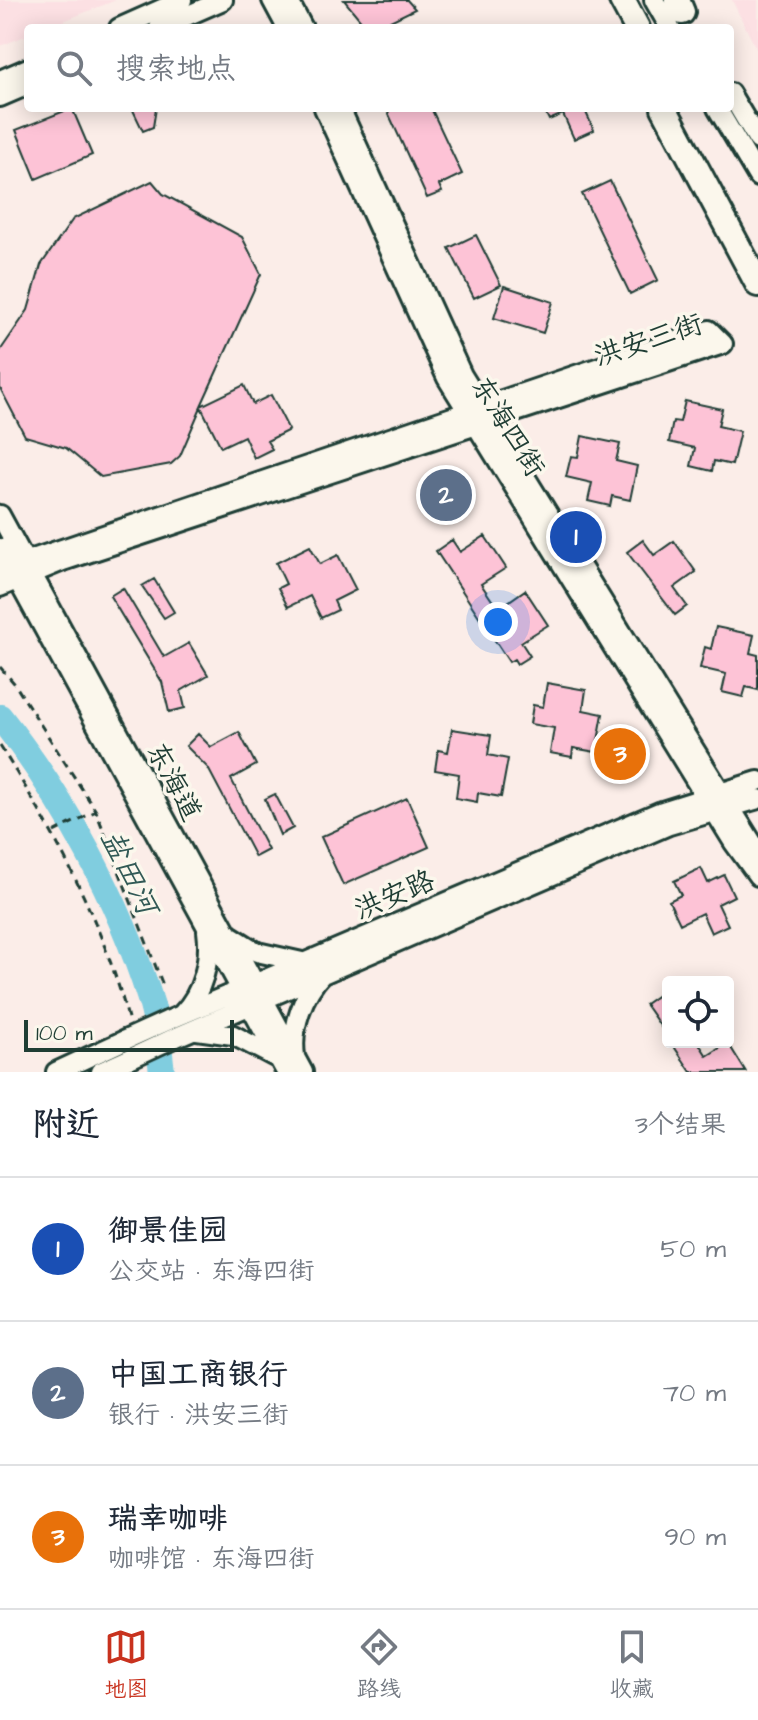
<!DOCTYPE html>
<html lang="zh">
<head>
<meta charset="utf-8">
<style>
	:root { --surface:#fff; --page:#f6f6f7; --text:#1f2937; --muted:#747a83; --line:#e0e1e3; --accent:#c8321e }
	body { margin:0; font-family:"Architects Daughter","LXGW WenKai TC",sans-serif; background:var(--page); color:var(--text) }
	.controls { position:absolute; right:24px; bottom:24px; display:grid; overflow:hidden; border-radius:8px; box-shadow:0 4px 20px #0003 }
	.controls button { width:72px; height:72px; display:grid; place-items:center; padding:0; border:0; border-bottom:2px solid var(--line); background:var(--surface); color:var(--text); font:40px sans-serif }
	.scale { position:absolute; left:24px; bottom:20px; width:210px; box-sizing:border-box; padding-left:8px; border:4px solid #1f3d34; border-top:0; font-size:22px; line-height:28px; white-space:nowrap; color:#1f3d34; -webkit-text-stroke:6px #fbf7ec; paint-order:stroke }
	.you { position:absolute; left:498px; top:622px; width:28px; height:28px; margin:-20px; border:6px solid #fff; border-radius:50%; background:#1a73e8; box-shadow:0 0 0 12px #1a73e833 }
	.badge { display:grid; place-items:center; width:52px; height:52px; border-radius:50%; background:var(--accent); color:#fff; font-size:26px; font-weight:700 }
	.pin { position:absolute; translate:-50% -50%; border:4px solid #fff; box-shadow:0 2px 8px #0006 }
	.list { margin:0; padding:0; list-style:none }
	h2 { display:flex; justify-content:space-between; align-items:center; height:104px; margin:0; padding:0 32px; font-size:34px }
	h2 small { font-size:26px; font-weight:400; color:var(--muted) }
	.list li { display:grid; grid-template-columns:52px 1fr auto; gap:24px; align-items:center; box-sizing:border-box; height:144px; padding:0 32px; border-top:2px solid var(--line) }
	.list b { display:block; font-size:30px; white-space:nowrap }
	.list p { margin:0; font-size:26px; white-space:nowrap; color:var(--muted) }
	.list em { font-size:26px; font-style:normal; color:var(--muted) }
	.icon { flex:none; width:44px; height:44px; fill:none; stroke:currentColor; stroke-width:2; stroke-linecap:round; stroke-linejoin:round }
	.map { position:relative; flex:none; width:758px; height:1072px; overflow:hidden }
	.search { position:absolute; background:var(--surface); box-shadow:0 4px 20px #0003; left:24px; right:24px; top:24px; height:88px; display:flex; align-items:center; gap:20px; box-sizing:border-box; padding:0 28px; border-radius:8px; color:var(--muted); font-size:30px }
	.sheet { height:536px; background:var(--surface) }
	nav { display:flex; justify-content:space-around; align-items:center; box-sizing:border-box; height:112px; border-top:2px solid var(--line); background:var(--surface); font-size:22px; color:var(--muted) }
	nav a { display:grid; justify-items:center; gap:4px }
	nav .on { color:var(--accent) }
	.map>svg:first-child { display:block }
	.built { fill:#fce0e3 }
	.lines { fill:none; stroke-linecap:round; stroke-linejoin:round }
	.river { stroke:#80cddf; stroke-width:26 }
	.building { fill:#fdc3d6; stroke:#1f3d34; stroke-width:2 }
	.minor-casing { stroke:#1f3d34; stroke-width:24 }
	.major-casing { stroke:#1f3d34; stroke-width:30 }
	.path { stroke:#1f3d34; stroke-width:3; stroke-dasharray:8 6; stroke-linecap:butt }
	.minor { stroke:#fbf7ec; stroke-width:18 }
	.major { stroke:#fbf7ec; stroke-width:24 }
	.minor-bridge-casing { stroke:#1f3d34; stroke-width:24; stroke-linecap:butt }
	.minor-bridge { stroke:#fbf7ec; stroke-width:18 }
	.labels { text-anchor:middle; stroke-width:7; stroke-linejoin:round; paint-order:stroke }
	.street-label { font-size:28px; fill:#1f3d34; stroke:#fbf7ec }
	.water-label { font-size:30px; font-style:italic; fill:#325a56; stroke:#fbf7ec }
</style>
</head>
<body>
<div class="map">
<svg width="758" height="1072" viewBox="0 0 758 1072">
	<rect width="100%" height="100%" fill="#fbede8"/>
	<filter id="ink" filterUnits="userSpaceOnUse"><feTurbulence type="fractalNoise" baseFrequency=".0125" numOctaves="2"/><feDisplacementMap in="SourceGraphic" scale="16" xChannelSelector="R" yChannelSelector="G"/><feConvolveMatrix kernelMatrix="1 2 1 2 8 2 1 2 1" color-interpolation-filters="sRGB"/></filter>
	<g filter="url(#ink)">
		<path class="built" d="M0 0H116L46 28H28V35L0 46Z
			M732 0H758V52Z"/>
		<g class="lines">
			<path class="river" d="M0 717C64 798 119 900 150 999 158 1022 159 1048 162 1072"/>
		</g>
		<path class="building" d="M344 0H407L415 9 376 28H367Z
			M72 108 92 155 36 179 16 130Z
			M132 108H156L153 127 143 131Z
			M386 108H431L462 174 439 185 442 192 427 198Z
			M543 108H584L594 130 574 139 563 114 549 120Z
			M152 181 163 194 242 237 261 274 201 406 244 385 253 404 271 395 289 430 267 441 272 449 254 458 244 436 221 447 201 407 180 456 171 464 101 477 66 448 25 436 0 388V351L28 310 41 265 73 219Z
			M610 181 658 280 630 294 582 194Z
			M476 235 501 285 474 298 449 248Z
			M504 286 553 302 543 333 494 318Z
			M685 401 722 409 718 426 740 431 732 465 714 461 712 471 691 466 695 448 669 442 673 421 680 422Z
			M582 436 620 444 616 461 637 466 630 500 612 496 610 506 588 501 592 483 566 477 571 456 578 457Z
			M485 536 506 568 481 584 498 609 525 590 548 625 521 642 530 656 517 664 514 659 509 662 436 551 452 540 460 552Z
			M643 540 654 555 674 541 696 572 674 588 687 606 675 615 627 552Z
			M310 546 320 564 338 555 356 590 334 601 338 610 321 618 310 596 288 607 278 588 286 584 276 563Z
			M154 579 174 612 164 618 142 586Z
			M123 588 164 657 189 643 208 675 181 691 185 708 169 712 162 682 110 596Z
			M716 627 754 635 750 653 758 655V690L746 687 743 697 722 692 726 674 700 668 705 647 711 649Z
			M547 683 586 690 583 710 603 714 596 752 573 748 572 757 550 753 554 728 530 724 533 705 543 707Z
			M452 729 491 735 488 755 508 759 501 797 478 793 477 802 456 798 459 774 435 770 438 750 448 752Z
			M239 732 256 765 231 779 268 850 255 857 208 768 186 746 198 734 211 747Z
			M275 794 293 828 280 835 265 799Z
			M407 798 429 847 343 885 321 837Z
			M701 868 708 883 724 875 734 896 718 904 728 925 711 933 702 913 680 924 669 901 681 895 674 881Z
			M668 988V1037L645 1004Z
			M671 1042H698L707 1056 728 1043 746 1072H691Z"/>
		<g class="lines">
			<defs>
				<path id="minor" d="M272 0 287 28
					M288 0 303 28
					M654 0 670 28
					M119 28 182 0
					M159 28 223 0
					M0 80 28 68
					M730 93 758 140
					M0 97 28 85
					M324 108 447 378 734 843 758 876
					M340 108 462 375 758 852
					M717 108 758 177
					M0 515 303 1072
					M0 548 286 1072
					M0 570 709 330 723 344 63 561 0 587
					M230 935 257 952 302 962
					M182 1014C203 993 211 960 207 931
					M167 1021 659 812 758 781
					M197 1030 233 1035 277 1058
					M174 1038 669 825 758 799
					M295 1056C291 1027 303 994 323 973
					M56 1072 125 1040
					M100 1072 129 1059"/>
				<path id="major" d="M622 0 637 28
					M677 0 682 12
					M664 108 758 284"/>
			</defs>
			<use href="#minor" class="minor-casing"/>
			<use href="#major" class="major-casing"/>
			<path class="path" d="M0 667 14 683 96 811 164 988
				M0 746C55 833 103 922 129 1022
				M54 832 96 811"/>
			<use href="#minor" class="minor"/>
			<use href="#major" class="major"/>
			<defs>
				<path id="minor-bridge" d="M125 1040 167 1021
					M129 1059 174 1038"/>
			</defs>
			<use href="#minor-bridge" class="minor-bridge-casing"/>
			<use href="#minor-bridge" class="minor-bridge"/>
		</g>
	</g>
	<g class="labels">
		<g class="street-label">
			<text transform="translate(648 339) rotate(-18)" y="10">洪安三街</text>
			<text transform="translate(509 426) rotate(58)" y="10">东海四街</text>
			<text transform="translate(175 781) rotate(62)" y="10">东海道</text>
			<text transform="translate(394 894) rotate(-23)" y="10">洪安路</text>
		</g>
		<g class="water-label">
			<text transform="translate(130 872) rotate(64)" y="10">盐田河</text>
		</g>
	</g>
</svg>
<div class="controls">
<button><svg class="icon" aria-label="locate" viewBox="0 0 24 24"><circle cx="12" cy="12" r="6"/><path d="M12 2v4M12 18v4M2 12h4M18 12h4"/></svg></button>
</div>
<div class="scale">100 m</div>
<div class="you"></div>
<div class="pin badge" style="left:576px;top:537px;background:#1a4fb4">1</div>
<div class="pin badge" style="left:446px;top:495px;background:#5c6f8a">2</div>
<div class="pin badge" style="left:620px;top:754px;background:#e8710a">3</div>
<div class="search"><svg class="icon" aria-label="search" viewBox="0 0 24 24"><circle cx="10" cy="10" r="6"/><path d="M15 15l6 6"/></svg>搜索地点</div>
</div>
<section class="sheet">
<h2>附近<small>3个结果</small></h2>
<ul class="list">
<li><span class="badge" style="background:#1a4fb4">1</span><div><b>御景佳园</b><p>公交站 · 东海四街</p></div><em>50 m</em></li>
<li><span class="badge" style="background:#5c6f8a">2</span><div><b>中国工商银行</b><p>银行 · 洪安三街</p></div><em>70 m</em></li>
<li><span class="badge" style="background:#e8710a">3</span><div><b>瑞幸咖啡</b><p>咖啡馆 · 东海四街</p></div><em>90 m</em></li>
</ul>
</section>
<nav>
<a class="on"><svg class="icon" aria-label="map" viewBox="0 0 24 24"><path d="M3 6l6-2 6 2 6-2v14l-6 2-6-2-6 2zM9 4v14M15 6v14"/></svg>地图</a>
<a><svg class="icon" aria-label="directions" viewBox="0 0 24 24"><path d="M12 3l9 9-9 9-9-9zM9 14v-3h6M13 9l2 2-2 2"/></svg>路线</a>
<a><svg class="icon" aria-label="saved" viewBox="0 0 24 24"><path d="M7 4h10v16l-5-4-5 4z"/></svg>收藏</a>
</nav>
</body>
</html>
